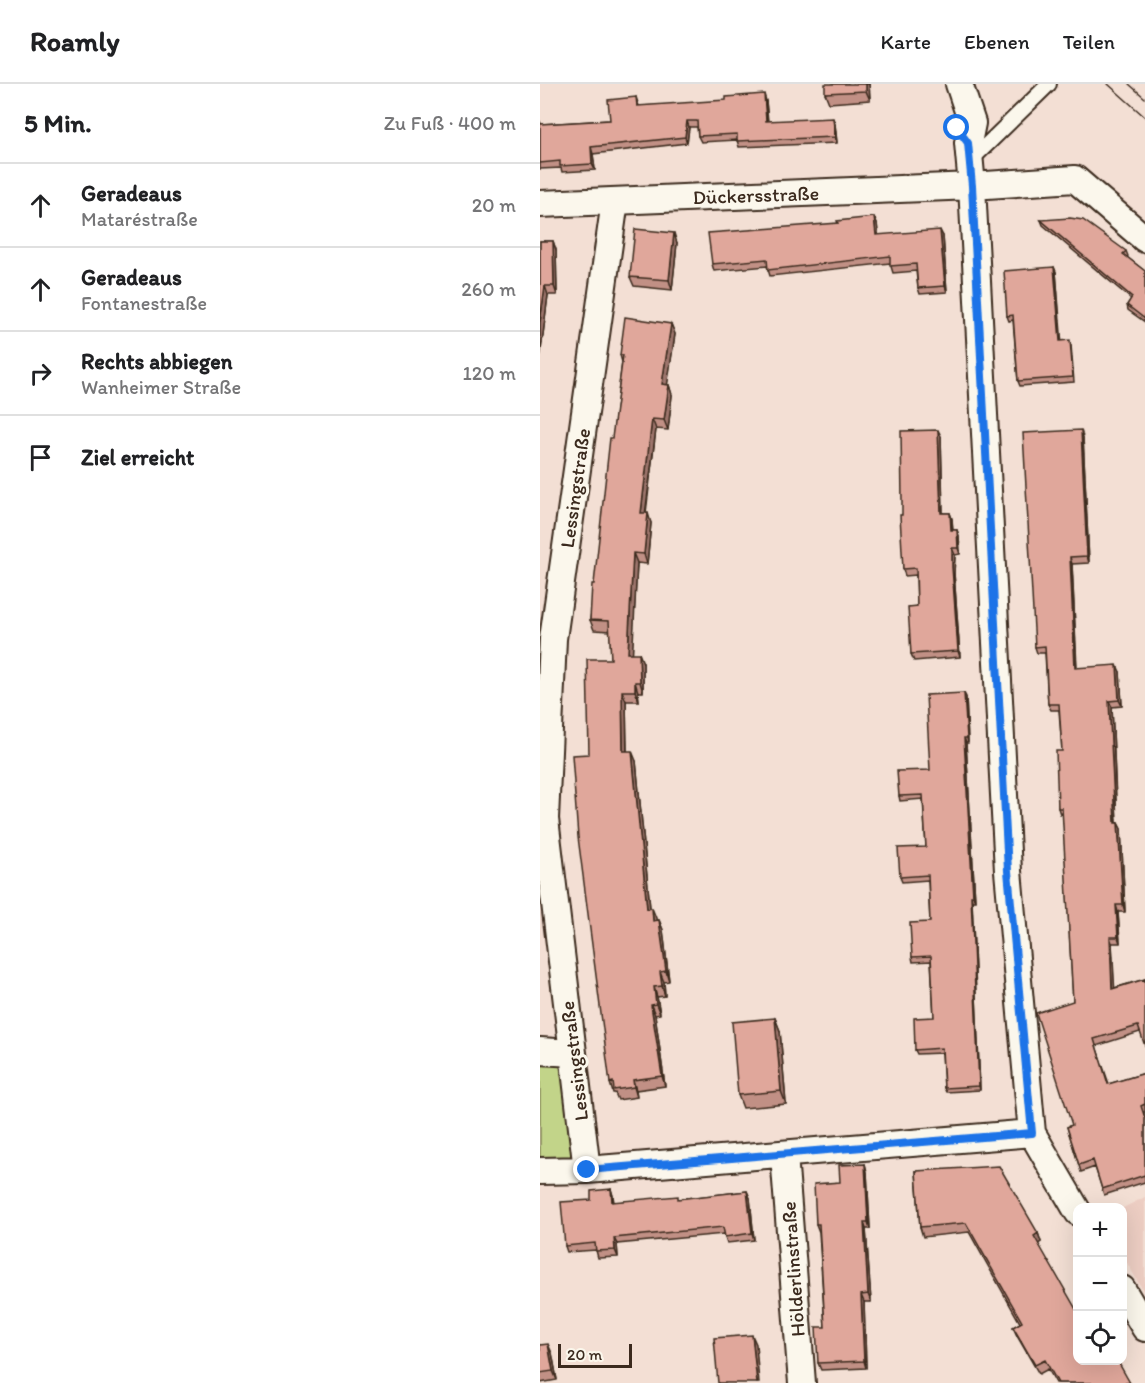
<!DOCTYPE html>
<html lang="de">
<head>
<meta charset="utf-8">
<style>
	:root { --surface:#fff; --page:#f6f6f6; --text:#202124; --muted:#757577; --line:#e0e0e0 }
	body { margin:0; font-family:Itim,sans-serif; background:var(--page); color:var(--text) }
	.controls { position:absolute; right:18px; bottom:18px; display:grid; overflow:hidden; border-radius:12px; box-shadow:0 6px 24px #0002 }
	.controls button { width:54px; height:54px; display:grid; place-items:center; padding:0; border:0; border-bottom:2px solid var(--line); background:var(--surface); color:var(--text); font:30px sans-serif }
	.scale { position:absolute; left:18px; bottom:15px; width:74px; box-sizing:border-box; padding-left:6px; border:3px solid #3b2a1e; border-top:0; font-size:16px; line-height:21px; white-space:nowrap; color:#3b2a1e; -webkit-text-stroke:4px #fbf7ec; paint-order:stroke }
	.stop { position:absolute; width:18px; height:18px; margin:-14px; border:4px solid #1a73e8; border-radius:50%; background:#fff }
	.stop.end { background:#1a73e8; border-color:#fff; box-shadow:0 2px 6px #0008 }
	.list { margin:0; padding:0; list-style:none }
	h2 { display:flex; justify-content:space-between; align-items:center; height:78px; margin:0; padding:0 24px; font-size:26px }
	h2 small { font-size:20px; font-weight:400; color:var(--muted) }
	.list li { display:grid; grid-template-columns:39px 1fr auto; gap:18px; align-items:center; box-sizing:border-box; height:84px; padding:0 24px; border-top:2px solid var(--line) }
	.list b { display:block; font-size:22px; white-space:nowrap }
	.list p { margin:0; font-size:20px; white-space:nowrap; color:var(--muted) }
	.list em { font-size:20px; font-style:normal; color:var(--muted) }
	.icon { flex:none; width:33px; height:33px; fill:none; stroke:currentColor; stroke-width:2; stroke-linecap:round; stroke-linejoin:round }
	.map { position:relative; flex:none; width:605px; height:1299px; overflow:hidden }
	header { display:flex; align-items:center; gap:36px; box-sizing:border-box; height:84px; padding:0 30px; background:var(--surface); border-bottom:2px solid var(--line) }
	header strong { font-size:28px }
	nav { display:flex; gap:33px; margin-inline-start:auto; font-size:21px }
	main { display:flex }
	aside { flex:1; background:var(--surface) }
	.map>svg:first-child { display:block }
	.built { fill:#edcec3 }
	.green { fill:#c2d489; stroke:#7e7f54; stroke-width:1.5 }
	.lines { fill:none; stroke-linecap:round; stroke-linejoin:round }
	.lane-casing { stroke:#3b2a1e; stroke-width:18 }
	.street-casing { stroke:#3b2a1e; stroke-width:30 }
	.lane { stroke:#fbf7ec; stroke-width:14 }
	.street { stroke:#fbf7ec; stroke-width:26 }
	.tram { stroke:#3b2a1e; stroke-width:1.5 }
	.wall { fill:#c19085; stroke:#3b2a1e; stroke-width:1.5 }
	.shaded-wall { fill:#9d756c; stroke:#3b2a1e; stroke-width:1.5 }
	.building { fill:#e0a79b; stroke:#3b2a1e; stroke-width:1.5 }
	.route { stroke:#1a73e8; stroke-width:8 }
	.labels { text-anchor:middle; stroke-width:6; stroke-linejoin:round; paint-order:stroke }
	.street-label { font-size:20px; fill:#3b2a1e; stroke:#fbf7ec }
</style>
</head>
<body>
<header>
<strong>Roamly</strong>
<nav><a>Karte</a><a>Ebenen</a><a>Teilen</a></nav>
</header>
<main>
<aside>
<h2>5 Min.<small>Zu Fuß · 400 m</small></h2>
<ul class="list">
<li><svg class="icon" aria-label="ahead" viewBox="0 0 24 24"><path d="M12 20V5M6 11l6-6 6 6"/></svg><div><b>Geradeaus</b><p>Mataréstraße</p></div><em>20 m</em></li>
<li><svg class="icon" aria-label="ahead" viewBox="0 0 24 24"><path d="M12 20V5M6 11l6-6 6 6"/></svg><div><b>Geradeaus</b><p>Fontanestraße</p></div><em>260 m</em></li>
<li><svg class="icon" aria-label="right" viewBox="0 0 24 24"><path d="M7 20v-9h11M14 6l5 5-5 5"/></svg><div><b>Rechts abbiegen</b><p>Wanheimer Straße</p></div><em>120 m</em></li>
<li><svg class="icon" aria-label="arrive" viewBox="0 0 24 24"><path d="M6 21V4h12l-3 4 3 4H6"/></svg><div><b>Ziel erreicht</b></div></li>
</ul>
</aside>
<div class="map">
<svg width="605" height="1299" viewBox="0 0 605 1299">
	<rect width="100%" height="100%" fill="#f3dfd4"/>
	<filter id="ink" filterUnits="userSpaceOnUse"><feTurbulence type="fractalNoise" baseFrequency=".0167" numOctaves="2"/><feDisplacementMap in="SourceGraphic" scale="12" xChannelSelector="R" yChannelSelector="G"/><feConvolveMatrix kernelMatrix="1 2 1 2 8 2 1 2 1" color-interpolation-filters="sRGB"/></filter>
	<g filter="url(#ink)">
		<path class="built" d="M605 1113V1210L582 1170 583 1124Z"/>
		<path class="green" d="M0 975 24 977 34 1075H0Z"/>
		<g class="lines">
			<defs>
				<path id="lane" d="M430 77 509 0"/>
				<path id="street" d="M419 0 432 39 428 59 432 102 468 787 492 1049 538 1128
					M0 120 432 102 535 95 605 155
					M0 967 33 969
					M244 1071 262 1299
					M47 1086 5 735 13 555 75 117
					M0 1087 47 1086 492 1049
					M582 1205 605 1244"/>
			</defs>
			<use href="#lane" class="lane-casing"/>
			<use href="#street" class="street-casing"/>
			<use href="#lane" class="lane"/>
			<use href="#street" class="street"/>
			<path class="tram" d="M568 0 605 33
				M589 0 605 14"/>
		</g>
		<path class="wall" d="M329 0 330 16 289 19 285 9Z
			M96 13 99 22 226 17 228 37 295 40 297 59 199 63 197 56 161 58 158 52 157 43H149L147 59 53 70 55 86 22 88 21 84 0 85V37L1 40 70 36Z
			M334 133 337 139 338 151 403 152 407 208 380 210 378 204 376 187 353 189 350 179 230 192 227 182 174 187 172 180 298 139Z
			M501 136 586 167 588 172 587 173 605 187V238L588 226 587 221 591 215 503 141Z
			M0 157H13L16 166 17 211H8L0 274Z
			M137 159 132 206 94 202 90 193Z
			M514 183 516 188 521 257 531 261 534 298 480 302 478 297 473 236 469 237 467 232Z
			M131 240 135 250 127 301H129L132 311 128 346 116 345 106 429 111 439 107 480 97 479 92 569 103 579V608H98L99 617H86L87 667 96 677 110 824 116 836H119L123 846 129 897 124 898 125 912 117 913 120 930 115 931 125 1002 96 1006 97 1013 78 1016 75 1009H73L70 999 49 670 71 575 70 547 54 546 50 536 82 278 80 271Z
			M401 352 403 429H410L412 435 413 446H417L419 452 420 470 415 471 414 489 420 573 374 577 371 570 377 522 376 491 365 492 363 485 362 431Z
			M543 353 549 479 532 480 537 584 580 588 582 622 572 623 577 739H578L581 745 585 828H578L580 859H572L574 904 605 895 600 948 556 962 569 1000 605 989V1028H604L605 1032V1098L564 1111 555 1083 541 1088 527 1043 532 1041 533 917 523 730H520L518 724 522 667 519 626H511L508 620 505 569H497L495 563Z
			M426 613 428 659H426L435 817H432L440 1006 406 1008 404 1004 402 969 377 970 375 966 394 933 391 877 373 878 372 873 390 838 388 796 362 798 360 793 386 763 383 715 360 717 359 712 390 686Z
			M235 934 240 947 246 1020 203 1024 198 1011Z
			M325 1080 327 1088 330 1145H326L331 1218H324L326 1284 281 1286 278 1279 285 1243 279 1148 276 1140 300 1098Z
			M376 1087 498 1149 501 1158 498 1160 537 1276 590 1299H516L508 1285 499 1290 477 1252 473 1243 480 1239 429 1148 383 1153 380 1143Z
			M71 1105 73 1112 74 1118 139 1115 207 1107 210 1114 214 1156 187 1159 184 1150 77 1160 78 1173 58 1174 56 1166 27 1168 25 1162 51 1116Z
			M0 1261 12 1269 17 1296 0 1299Z"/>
		<path class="shaded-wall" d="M326 0H329L330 16 326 7Z
			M224 10 226 17 228 44 226 37Z
			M293 34 295 40 297 59 295 53Z
			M147 37 149 43 147 59 145 53Z
			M51 63 53 70 55 86 52 80Z
			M334 133 337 139 339 157 336 151Z
			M400 146 403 152 407 208 405 202Z
			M134 149 137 159 132 206 129 196Z
			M13 157 16 166 17 211 14 202Z
			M514 183 516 188 522 261 520 257Z
			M5 202 8 211 0 274V238Z
			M131 240 135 250 126 310 122 300Z
			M129 301 132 311 128 346 124 336Z
			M112 335 116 345 104 439 101 429Z
			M398 346 401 352 403 436 401 429Z
			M541 346 543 353 549 479 547 472Z
			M108 429 111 439 107 480 104 470Z
			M410 429 412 435 413 452 411 446Z
			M417 446 419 452 420 470 418 464Z
			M412 464 415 471 414 489 420 573 418 567 412 483Z
			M93 469 97 479 92 580 88 569Z
			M530 473 532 480 537 590 535 584Z
			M99 569 103 579V608L100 598Z
			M577 581 580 588 582 622 579 616Z
			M95 598 98 608 99 617 95 607Z
			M82 607 86 617 87 677 83 667Z
			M424 609 426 613 428 659 427 654Z
			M569 617 572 623 577 745 575 739Z
			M424 654 426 659 435 817 433 812Z
			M92 667 96 677 111 835 107 825Z
			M578 739 581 745 585 828 583 821Z
			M431 812 432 817 440 1006 439 1002Z
			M576 821 578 828 580 859 578 853Z
			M112 824 116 834 117 847 113 837Z
			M119 836 123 846 129 897 126 887Z
			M570 853 572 859 575 911 572 905Z
			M120 888 124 898 125 912 122 902Z
			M114 903 117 913 120 930 116 920Z
			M111 921 115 931 125 1002 122 992Z
			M235 934 240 947 246 1020 241 1007Z
			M93 996 96 1006 97 1013 94 1003Z
			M325 1080 327 1088 330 1145 328 1138Z
			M71 1105 73 1112 74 1124 72 1118Z
			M207 1107 210 1114 214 1156 212 1149Z
			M324 1138 326 1145 331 1218 328 1210Z
			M498 1149 501 1158 497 1161 494 1152Z
			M74 1154 77 1160 78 1173 75 1166Z
			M321 1211 324 1218 326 1284 324 1277Z
			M212 1251 216 1260 219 1299H217Z
			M8 1260 12 1269 17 1296 13 1287Z"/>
		<path class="building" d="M285 0H326V7L285 9Z
			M224 10 226 37 293 34 295 53 197 57V50L158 52 157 37H147L145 53 51 63 52 80 20 82V77L0 79V40L70 36 68 16 96 13 97 22 186 16V13Z
			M334 133 336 151 400 146 405 202 378 204 376 180 350 182V172L228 186 227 175 172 180 168 149 298 139 297 137Z
			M530 134 543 136 586 167 583 170 605 187V235L587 221 592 213 501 136Z
			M95 145 134 149 129 196 90 193Z
			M0 157H13L14 202H5L0 238Z
			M514 183 520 257 530 256 533 293 478 297 473 231 467 232 464 187Z
			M85 233 131 240 122 300 129 301 124 336 112 335 101 429H108L104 470 93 469 88 569H99L100 598H95V607H82L83 667H92L107 825 112 824 113 837 119 836 126 887 120 888 122 902 114 903 116 920 111 921 122 992 93 996 94 1003 74 1006 73 998 70 999 38 753 32 671 49 670 47 575H71L69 537 50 536 52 500H54L70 354H72L83 271H80Z
			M398 346 401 429H410L411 446H417L418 464H412V483L418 567 371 570 368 523 377 522 376 484 363 485 360 431H362V417L361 347Z
			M541 346 547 472 530 473 535 584 577 581 579 616 569 617 575 739H578L583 821H576L578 853H570L572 905 605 895V962L598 942 554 955 568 1000 605 989V1020L601 1022 605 1034V1091L562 1105 553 1076 539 1081 527 1043 532 1041 496 929 533 917 522 724H518L516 667H522L519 620H508L505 562 495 563 483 349Z
			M424 609 427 654H424L433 812H431L439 1002 404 1004 402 964 375 966 374 934 394 933 391 872 372 873 370 839 390 838 388 791 360 793 358 764 386 763 383 711 359 712 357 687 390 686 386 611Z
			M235 934 241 1007 198 1011 192 938Z
			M325 1080 328 1138H324L328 1210 321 1211 324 1277 278 1279 276 1243H285L279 1140H276L274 1100 300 1098 299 1081Z
			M459 1082 498 1149 494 1152 537 1227V1276H577L590 1299H518L505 1276 495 1281 473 1243 482 1238 426 1139 380 1143 376 1087Z
			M71 1105 72 1118 138 1112V1115L207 1107 212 1149 185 1153 183 1143 74 1154 75 1166 56 1167 55 1159 25 1162 21 1118 51 1116V1107Z
			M212 1251 217 1299H178L174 1254Z
			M8 1260 13 1287 0 1289V1261Z"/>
	</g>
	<g class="lines" filter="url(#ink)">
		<path class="route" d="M47 1086 492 1049 468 787 432 102 428 59 417 44"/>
	</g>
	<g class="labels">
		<g class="street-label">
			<text transform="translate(216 111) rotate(-2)" y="7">Dückersstraße</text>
			<text transform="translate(35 404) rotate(-82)" y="7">Lessingstraße</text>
			<text transform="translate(34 977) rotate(-97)" y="7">Lessingstraße</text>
			<text transform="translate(253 1185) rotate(-94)" y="7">Hölderlinstraße</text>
		</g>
	</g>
</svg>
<div class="controls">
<button>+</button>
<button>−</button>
<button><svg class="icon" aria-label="locate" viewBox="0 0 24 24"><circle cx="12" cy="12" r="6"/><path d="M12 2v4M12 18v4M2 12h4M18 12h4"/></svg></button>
</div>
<div class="scale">20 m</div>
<div class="stop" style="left:417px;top:44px"></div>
<div class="stop end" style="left:47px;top:1086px"></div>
</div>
</main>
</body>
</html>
